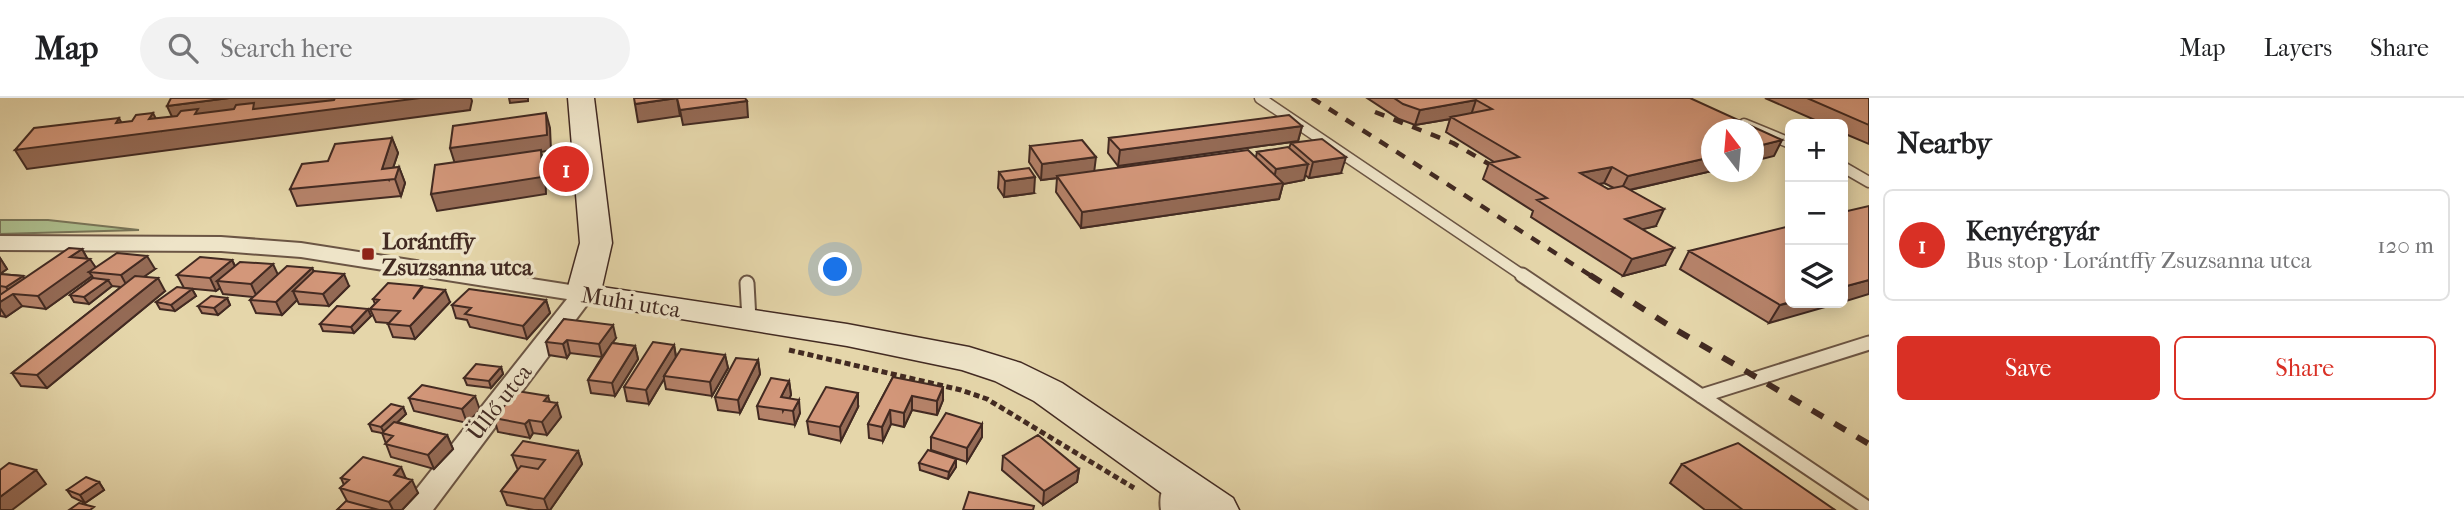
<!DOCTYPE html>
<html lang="en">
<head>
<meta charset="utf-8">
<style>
	:root { --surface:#fff; --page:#f2f2f2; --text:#202124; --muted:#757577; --line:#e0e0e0; --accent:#d93025 }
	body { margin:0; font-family:"IM FELL French Canon",serif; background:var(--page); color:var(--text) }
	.controls { position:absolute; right:21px; top:21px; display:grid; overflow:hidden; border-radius:10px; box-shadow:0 4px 18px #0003 }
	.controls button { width:63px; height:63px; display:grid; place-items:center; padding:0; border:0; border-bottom:2px solid var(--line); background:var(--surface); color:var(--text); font:35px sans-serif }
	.compass { position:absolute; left:1701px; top:21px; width:63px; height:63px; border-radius:50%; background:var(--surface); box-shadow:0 4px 18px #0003; rotate:344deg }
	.you { position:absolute; left:836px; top:172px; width:24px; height:24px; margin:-18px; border:5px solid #fff; border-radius:50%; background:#1a73e8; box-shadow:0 0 0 10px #1a73e833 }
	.badge { display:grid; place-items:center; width:46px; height:46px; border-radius:50%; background:var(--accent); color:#fff; font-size:23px; font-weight:700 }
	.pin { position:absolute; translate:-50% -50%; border:4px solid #fff; box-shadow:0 2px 7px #0006 }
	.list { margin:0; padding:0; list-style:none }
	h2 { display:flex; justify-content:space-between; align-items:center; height:91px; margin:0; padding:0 28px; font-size:30px }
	h2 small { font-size:23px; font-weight:400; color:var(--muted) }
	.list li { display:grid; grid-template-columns:46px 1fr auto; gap:21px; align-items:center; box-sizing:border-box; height:112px; margin:0 14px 14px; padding:0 14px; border:2px solid var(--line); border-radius:10px }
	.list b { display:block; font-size:26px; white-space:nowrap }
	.list p { margin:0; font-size:23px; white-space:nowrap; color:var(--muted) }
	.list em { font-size:23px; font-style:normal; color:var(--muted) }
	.actions { display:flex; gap:14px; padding:21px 28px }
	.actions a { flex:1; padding:16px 0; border:2px solid var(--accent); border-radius:10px; text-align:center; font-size:24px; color:var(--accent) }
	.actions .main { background:var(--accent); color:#fff }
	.icon { flex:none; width:38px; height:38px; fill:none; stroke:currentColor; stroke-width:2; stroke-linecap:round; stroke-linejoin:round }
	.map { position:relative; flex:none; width:1869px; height:412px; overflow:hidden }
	header { display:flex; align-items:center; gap:42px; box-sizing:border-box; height:98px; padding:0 35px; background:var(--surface); border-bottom:2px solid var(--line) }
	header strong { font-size:33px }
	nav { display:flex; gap:38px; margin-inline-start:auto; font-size:24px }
	.search { width:490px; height:63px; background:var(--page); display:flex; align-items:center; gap:18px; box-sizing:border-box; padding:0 24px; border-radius:38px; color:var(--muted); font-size:26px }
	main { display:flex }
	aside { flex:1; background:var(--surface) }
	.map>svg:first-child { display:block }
	.green { fill:#adbf8e; stroke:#787458; stroke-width:2 }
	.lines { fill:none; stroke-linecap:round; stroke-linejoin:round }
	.lane-far1-casing { stroke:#6b5544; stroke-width:13 }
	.lane-casing { stroke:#6b5544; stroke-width:17 }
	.street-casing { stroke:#6b5544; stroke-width:4 }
	.secondary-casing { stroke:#422a22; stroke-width:3 }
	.path { stroke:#422a22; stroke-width:5; stroke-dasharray:6 3.5; stroke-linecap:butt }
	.lane-far1 { stroke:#eee4c8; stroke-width:10 }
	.lane { stroke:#eee4c8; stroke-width:13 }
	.street { fill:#eee4c8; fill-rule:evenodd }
	.secondary { fill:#eee4c8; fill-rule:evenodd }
	.rail-far1 { stroke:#422a22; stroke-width:4.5; stroke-dasharray:10 10; stroke-linecap:butt }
	.rail { stroke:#422a22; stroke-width:6; stroke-dasharray:13 13; stroke-linecap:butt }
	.wall { fill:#b58269; stroke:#422a22; stroke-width:2; fill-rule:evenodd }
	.shaded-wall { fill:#946a55; stroke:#422a22; stroke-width:2 }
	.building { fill:#d3977a; stroke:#422a22; stroke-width:2 }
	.poi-dot { fill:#8f2418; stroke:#eee4c8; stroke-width:2.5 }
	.labels { text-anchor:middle; stroke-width:7; stroke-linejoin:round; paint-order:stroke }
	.poi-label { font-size:23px; font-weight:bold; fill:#422a22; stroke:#eee4c8; text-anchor:start }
	.street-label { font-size:23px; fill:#422a22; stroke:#eee4c8 }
</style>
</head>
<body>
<header>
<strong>Map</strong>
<div class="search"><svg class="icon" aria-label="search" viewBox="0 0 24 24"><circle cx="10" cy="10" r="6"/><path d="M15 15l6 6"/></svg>Search here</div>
<nav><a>Map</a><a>Layers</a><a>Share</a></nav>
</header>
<main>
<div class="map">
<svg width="1869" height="412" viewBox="0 0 1869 412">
	<rect width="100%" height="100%" fill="#e5d6aa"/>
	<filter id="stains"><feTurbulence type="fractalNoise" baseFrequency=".00286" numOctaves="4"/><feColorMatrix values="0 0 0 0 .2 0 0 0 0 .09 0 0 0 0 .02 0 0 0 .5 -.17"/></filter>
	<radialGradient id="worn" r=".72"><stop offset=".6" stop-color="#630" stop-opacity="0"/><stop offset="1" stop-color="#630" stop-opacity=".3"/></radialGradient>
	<path class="green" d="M0 122H48L139 132 0 136Z"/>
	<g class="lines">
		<defs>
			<path id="lane-far1" d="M1260 0 1525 179
				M1744 26 1790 45
				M1843 69 1869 84"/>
			<path id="lane" d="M1522 177 1869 411
				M747 185 749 222
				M1701 298 1869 245"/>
			<path id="street" d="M0 138 221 139 301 145 583 189 592 191 595 196 433 412H400L567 201 301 159 221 153 0 152Z
				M1179 375 1190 378 1194 386 1190 404 1193 412H1161C1159 400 1162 389 1168 378Z"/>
			<path id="secondary" d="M568 0H594L612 145 602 189 847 226 969 249 1021 265 1062 285 1233 400 1239 412H1185L1034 303 995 283 962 272 847 248 571 203 566 196 580 145Z"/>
		</defs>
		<use href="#lane-far1" class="lane-far1-casing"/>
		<use href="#lane" class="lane-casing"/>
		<use href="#street" class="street-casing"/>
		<use href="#secondary" class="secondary-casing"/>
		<path class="path" d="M789 252 961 292 987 301 1134 390"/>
		<use href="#lane-far1" class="lane-far1"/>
		<use href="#lane" class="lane"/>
		<use href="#street" class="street"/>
		<use href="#secondary" class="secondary"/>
		<path class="rail-far1" d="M1312 0 1593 179
			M1375 14 1453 45 1506 76"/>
		<path class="rail" d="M1590 177 1673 230 1869 346"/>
	</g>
	<path class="wall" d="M1367 0H1690L1774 58 1712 32V73L1630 92 1656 128 1642 131 1665 167 1623 178 1531 119 1533 113 1483 81 1489 65 1494 64 1446 34 1450 21 1415 27 1399 21ZM1604 85 1614 90 1608 91 1599 86Z
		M1765 0H1869V46L1843 35V26H1824Z
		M1302 28 1298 43 1118 68 1108 55 1109 40Z
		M392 40 398 55 393 70 399 69 405 85 401 98 297 108 290 91 328 63Z
		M1291 45 1341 75 1309 80 1305 77 1304 82 1283 86 1279 101 1081 130 1056 94 1057 80 1041 82 1029 64 1030 48 1094 73 1256 59 1257 54 1289 50Z
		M999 74 1034 95 1004 99 998 90Z
		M82 151 87 160 96 170 155 171 143 179 165 193 47 290 21 288 12 275 121 189 112 188 89 206 74 204 70 197 93 180 92 178 46 211 22 208 6 219 0 218V160L7 171 0 176 23 178 24 181Z
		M1689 153 1790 205 1769 225 1680 171Z
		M232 162 235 168 278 176 312 170 314 174 349 188 329 208 299 206 297 202 282 217 256 215 250 202 253 199 223 196 220 190 216 193 184 190 177 177Z
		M423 190 450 204 415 241 393 239 388 226 389 225 376 224 370 211 375 206 373 201Z
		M192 191 196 198 175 213 160 211 156 204Z
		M227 200 230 207 218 217 202 215 198 208Z
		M546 202 550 215 527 241 470 229 467 222 456 220 452 207Z
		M371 218 354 235 323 233 320 226Z
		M564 221 616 240 612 245 635 248 638 261 615 298 591 295 588 282 602 259 570 255 567 260 549 257 546 244Z
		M674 247 676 258 725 257 728 270 712 298 666 291 664 281 649 306 627 303 624 289Z
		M758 262 760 276 740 315 718 312 715 299Z
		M501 269 503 276 491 290 467 287 464 280Z
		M893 279 943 302 937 317 912 312 904 329 891 326 883 343 869 340 868 326Z
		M789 283 791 297 789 300 800 315 795 327 759 321 757 308Z
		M409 300 480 312 467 325 414 313Z
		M550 304 561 319 547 337 533 335 530 340 498 334 494 320Z
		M403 309 406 316 397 324 447 337 453 351 434 371 391 359 382 335 372 333 369 326Z
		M858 309 841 343 809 336 807 323Z
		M982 326V339L967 364 931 352V339Z
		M578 353 582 366 550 412H534L507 407 501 393 518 371 517 370 512 357Z
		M1003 358 1079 371 1077 384 1043 407 1002 372Z
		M956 361V369L948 381 920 372 919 365Z
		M1682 366 1835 412H1705L1670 385Z
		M341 380H406L418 395 402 412H337L347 403 340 390 344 387Z
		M99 384 104 392 85 405 72 399 67 392Z"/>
	<path class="shaded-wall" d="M229 0H471L472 3 470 12 27 71 15 52 116 25 119 20 128 37 149 21 153 15 162 33 174 23 167 8Z
		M509 0H528V3L510 5Z
		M677 0 680 18 638 24 635 6Z
		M1476 2 1471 17 1451 19 1450 21 1415 27 1420 12Z
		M747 3 748 19 683 27 680 12Z
		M546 15 550 30 551 52 541 54 545 67 546 96 437 113 431 96 455 66 450 50Z
		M1302 28 1298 43 1118 68 1120 52Z
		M392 40 398 55 389 82 382 71Z
		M1782 42 1774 58 1754 63V49Z
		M1096 59 1094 75 1057 78V80L1041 82 1042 66Z
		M1346 59 1341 75 1309 80 1313 64Z
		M1712 59V73L1620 94 1628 78Z
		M1308 66 1304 82 1283 86 1279 101 1081 130 1082 114 1273 86 1276 71Z
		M399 69 405 85 401 98 395 81Z
		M1612 69 1604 85 1573 91 1580 75Z
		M1035 79 1034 95 1004 99 1005 83Z
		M1664 111 1656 128 1616 138 1625 121Z
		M1674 150 1665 167 1623 178 1632 161Z
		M82 151 88 162 90 161 98 173 89 174 92 178 46 211 38 198 70 159Z
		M147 158 155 171 128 190 121 177Z
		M0 160 7 171 0 176Z
		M232 162 238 175 217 183 220 190 216 193 210 180Z
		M273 166 279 179 257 199 251 186Z
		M312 170 318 182 293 193 297 202 282 217 276 204Z
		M344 176 349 188 329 208 323 196Z
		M23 178 31 191 13 196 22 208 6 219 0 210V204L11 196 6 189Z
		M158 180 165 193 47 290 37 277Z
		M108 182 112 188 89 206 84 199Z
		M1869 182V196L1843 204V189Z
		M192 191 196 198 175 213 171 207Z
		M445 192 450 204 415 241 410 228Z
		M227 200 230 207 218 217 214 210Z
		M546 202 550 215 527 241 523 228Z
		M1790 205H1839L1769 225 1780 207Z
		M368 211 371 218 354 235 351 229Z
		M613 227 616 240 602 259 599 246Z
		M567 242 570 255 567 260 563 246Z
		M674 247 676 260 664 278V281L649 306 646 292Z
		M635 248 638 261 615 298 612 285Z
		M725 257 728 270 712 298 710 284Z
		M758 262 760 276 740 315 738 302Z
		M501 269 503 276 491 290 489 283Z
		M789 283 791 297 783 313 781 299Z
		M943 289V302L937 317V303Z
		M858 295V309L841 343 840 329Z
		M475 298 480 312 467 325 462 311Z
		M548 298 552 311 557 305 561 319 547 337 542 324 544 303Z
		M912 298V312L904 329V315Z
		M799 302 800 315 795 327 793 313Z
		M403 309 406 316 385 336 381 329Z
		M890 312 891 326 883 343 882 329Z
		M529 322 533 335 530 340 525 326Z
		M982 326V339L967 364V350Z
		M447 337 453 351 434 371 428 357Z
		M578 353 582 366 550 412H548L544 401Z
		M956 361V369L948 381 949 374Z
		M401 369 407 383 394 377Z
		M1079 371 1077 384 1043 407 1044 393Z
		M36 372 46 386 12 412H0V399Z
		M412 382 418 395 402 412H393L389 404Z
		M99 384 104 392 85 405 80 397Z"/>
	<path class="building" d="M171 0H229L167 8Z
		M335 0H420L15 52 34 30 119 20 116 25 132 23 136 17 153 15 149 21 177 18 181 13 198 11 195 16 234 11 236 7 254 5 253 11 334 2Z
		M634 0H677L635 6Z
		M677 0H745L747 3 680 12Z
		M1394 0H1690L1782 42 1754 49V32H1712V59L1628 78 1612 69 1580 75 1608 91 1623 88 1664 111 1625 121 1674 150 1632 161 1537 102 1547 100 1489 65 1519 59 1451 19 1492 11 1476 2 1420 12 1403 6Z
		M1807 0H1869V27Z
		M546 15 547 37 450 50 453 28Z
		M1289 17 1302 28 1120 52 1109 40Z
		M392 40 382 71 399 69 395 81 290 91 302 66 328 63 335 46Z
		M1322 41 1346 59 1313 64 1291 45Z
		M1082 42 1096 59 1042 66 1030 48Z
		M1288 49 1308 66 1276 71 1257 54Z
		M541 52 542 79 431 96 435 67Z
		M1248 52 1283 85 1082 114 1057 78Z
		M1029 70 1035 79 1005 83 999 74Z
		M1869 108V182L1843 189V114Z
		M1790 128V204L1780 207 1689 153Z
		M69 150 82 151 70 159 90 161 38 198 13 196 0 204V197Z
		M117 155 147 158 121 177 89 174Z
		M200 159 232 162 210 180 177 177Z
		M240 164 273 166 251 186 217 183Z
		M287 168 312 170 276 204 250 202Z
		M314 173 344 176 323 196 293 193Z
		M0 176 23 178 6 189 0 188Z
		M135 178 158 180 37 277 12 275Z
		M93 180 108 182 84 199 70 197Z
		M388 185 422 188 413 201 423 189 445 192 410 228 388 226 400 213 370 211 379 202 373 201Z
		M177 189 192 191 171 207 156 204Z
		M469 191 546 202 523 228 465 216 471 210 452 207Z
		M211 198 227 200 214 210 198 208Z
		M337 208 368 211 351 229 320 226Z
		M564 221 613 227 599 246 567 242 563 246 546 244Z
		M653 244 674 247 646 292 624 289Z
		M612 245 635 248 612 285 588 282Z
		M681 251 725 257 710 284 664 278Z
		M736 260 758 262 738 302 715 299Z
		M476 266 501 269 489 283 464 280Z
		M893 279 943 289 937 303 912 298 904 315 890 312 882 329 868 326Z
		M771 280 789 283 781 299 799 302 793 313 757 308Z
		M422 287 475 298 462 311 409 300Z
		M826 289 858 295 840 329 807 323Z
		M517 293 548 298 544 303 557 305 542 324 529 322 525 326 494 320Z
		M391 306 403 309 381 329 369 326Z
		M946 315 982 326 967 350 931 339Z
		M394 324 447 337 428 357 385 346 393 338 382 335Z
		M1038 337 1079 371 1044 393 1003 358Z
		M523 343 578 353 544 401 501 393 521 368 538 371 545 362 512 357Z
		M1738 345 1835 412H1743L1682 366Z
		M928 352 956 361 949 374 919 365Z
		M363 359 401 369 394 377 412 382 389 404 340 390 349 382 341 380Z
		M9 365 36 372 0 399V372Z
		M86 379 99 384 80 397 67 392Z
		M969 394 1034 408 1033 412H963Z
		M346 403 379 412H337Z
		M79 405 94 409 90 412H69Z"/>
	<rect class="poi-dot" x="361" y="149" width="14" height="14" rx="3.5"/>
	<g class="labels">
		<g class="poi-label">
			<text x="382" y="151">Lorántffy<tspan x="382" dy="26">Zsuzsanna utca</tspan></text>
		</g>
		<g class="street-label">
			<text transform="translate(631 204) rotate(9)" y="8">Muhi utca</text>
			<text transform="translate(499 304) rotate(-52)" y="8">Üllő utca</text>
		</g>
	</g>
	<rect width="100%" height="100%" filter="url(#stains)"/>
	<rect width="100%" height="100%" fill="url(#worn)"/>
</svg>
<div class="controls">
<button>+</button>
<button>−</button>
<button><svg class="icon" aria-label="layers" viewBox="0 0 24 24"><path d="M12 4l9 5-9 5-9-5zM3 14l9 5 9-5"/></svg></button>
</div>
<svg class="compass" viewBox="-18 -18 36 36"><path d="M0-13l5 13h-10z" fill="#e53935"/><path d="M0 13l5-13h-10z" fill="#757577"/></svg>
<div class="you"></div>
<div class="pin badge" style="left:566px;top:71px">1</div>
</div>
<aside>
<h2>Nearby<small></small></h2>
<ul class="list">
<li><span class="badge">1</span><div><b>Kenyérgyár</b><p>Bus stop · Lorántffy Zsuzsanna utca</p></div><em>120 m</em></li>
</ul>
<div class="actions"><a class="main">Save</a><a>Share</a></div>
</aside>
</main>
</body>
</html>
